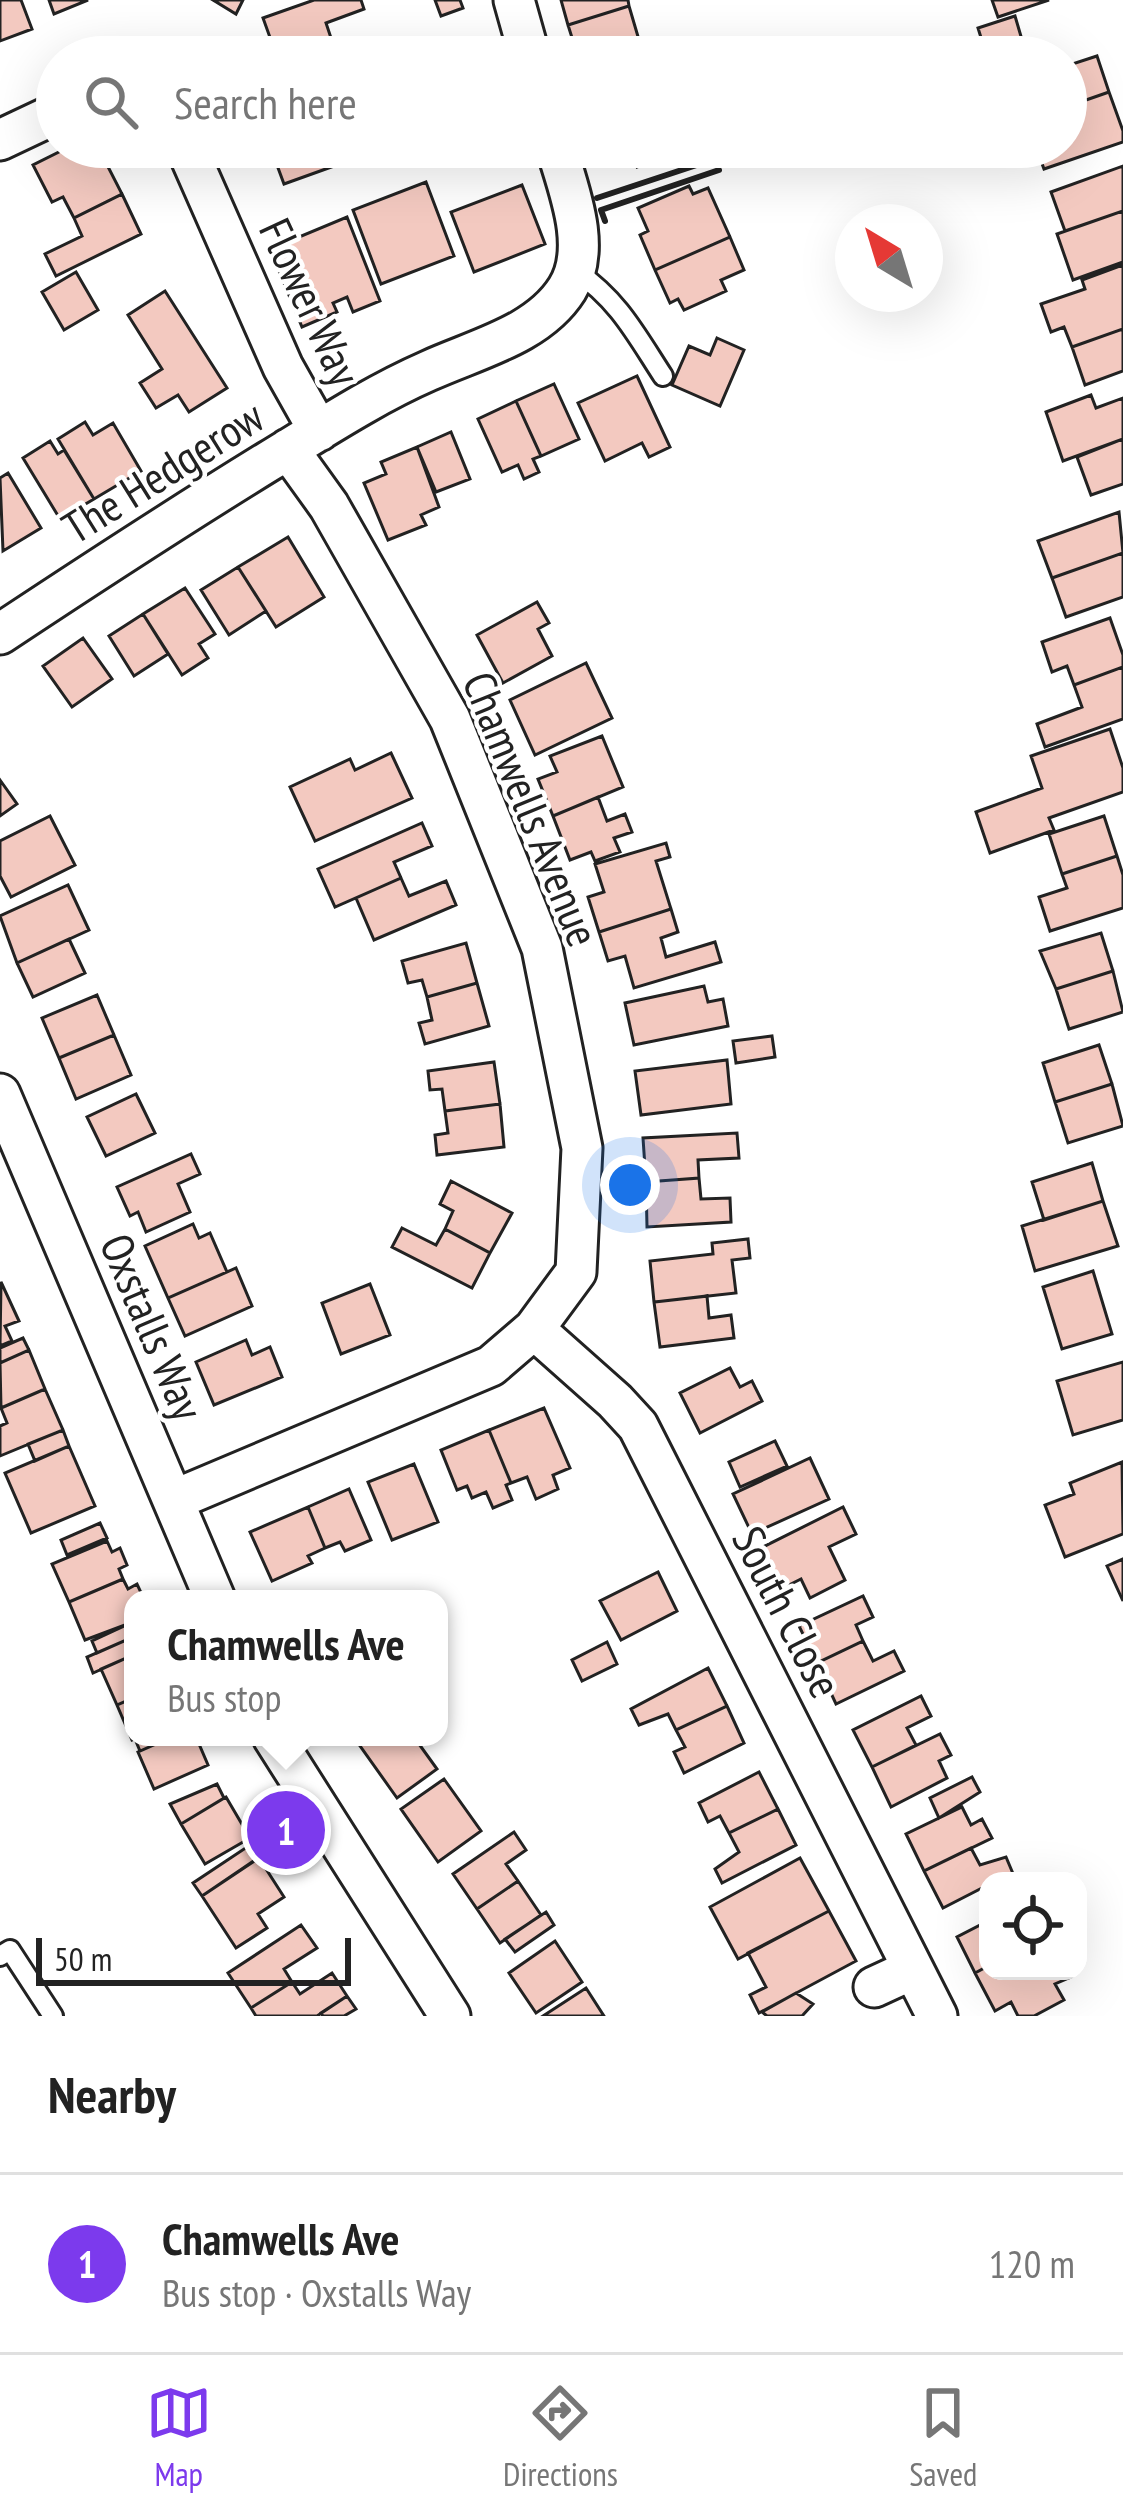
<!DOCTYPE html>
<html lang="en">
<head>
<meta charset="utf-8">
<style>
	:root { --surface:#fff; --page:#f2f2f2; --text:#222; --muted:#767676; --line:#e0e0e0; --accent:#7c3aed }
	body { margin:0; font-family:"PT Sans Narrow",sans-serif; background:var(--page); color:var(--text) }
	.controls { position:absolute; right:36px; bottom:36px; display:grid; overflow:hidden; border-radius:24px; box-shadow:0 12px 48px #0002 }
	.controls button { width:108px; height:108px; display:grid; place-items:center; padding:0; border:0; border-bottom:3px solid var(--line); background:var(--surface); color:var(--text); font:60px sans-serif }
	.compass { position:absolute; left:835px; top:204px; width:108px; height:108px; border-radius:50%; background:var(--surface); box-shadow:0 12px 48px #0002; rotate:322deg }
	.scale { position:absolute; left:36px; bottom:30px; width:315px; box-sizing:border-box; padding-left:12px; border:6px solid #222; border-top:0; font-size:33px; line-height:42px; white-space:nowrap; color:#222; -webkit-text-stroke:9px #fff; paint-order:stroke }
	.you { position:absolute; left:630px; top:1185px; width:42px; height:42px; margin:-30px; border:9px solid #fff; border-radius:50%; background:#1a73e8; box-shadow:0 0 0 18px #1a73e833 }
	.badge { display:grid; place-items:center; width:78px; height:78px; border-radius:50%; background:var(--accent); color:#fff; font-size:39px; font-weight:700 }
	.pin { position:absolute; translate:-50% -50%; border:6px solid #fff; box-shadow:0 3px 12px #0006 }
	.popup { position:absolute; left:124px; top:1590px; width:324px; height:156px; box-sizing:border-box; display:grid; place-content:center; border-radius:24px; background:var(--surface); filter:drop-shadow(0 3px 9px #0005); font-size:39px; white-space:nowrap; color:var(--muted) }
	.popup b { font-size:45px; color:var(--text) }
	.popup::after { content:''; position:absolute; left:50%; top:100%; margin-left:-24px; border:24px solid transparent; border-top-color:var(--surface) }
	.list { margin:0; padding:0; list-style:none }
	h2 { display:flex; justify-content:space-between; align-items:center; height:156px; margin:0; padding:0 48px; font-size:51px }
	h2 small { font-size:39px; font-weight:400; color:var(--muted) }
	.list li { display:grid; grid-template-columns:78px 1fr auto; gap:36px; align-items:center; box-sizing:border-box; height:180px; padding:0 48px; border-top:3px solid var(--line) }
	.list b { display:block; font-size:45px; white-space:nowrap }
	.list p { margin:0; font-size:39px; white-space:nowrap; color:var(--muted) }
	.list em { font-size:39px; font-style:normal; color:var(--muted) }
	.icon { flex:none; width:66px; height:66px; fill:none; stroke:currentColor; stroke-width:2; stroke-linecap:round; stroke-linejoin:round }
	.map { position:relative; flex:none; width:1123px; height:2016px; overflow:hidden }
	.search { position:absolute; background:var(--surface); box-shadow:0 12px 48px #0002; left:36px; right:36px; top:36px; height:132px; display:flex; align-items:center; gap:30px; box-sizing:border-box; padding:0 42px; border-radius:66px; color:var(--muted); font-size:45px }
	.sheet { height:336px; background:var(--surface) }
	nav { display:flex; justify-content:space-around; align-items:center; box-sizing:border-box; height:168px; border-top:3px solid var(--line); background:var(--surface); font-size:33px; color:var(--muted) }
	nav a { display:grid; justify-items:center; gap:6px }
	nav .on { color:var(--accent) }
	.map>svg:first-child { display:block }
	.building { fill:#f3c9c0; stroke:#222; stroke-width:3 }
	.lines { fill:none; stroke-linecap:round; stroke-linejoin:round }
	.service-casing { stroke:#222; stroke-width:24 }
	.minor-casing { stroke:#222; stroke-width:45 }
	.service { stroke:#fff; stroke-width:18 }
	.minor { stroke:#fff; stroke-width:39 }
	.wall { stroke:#222; stroke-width:6 }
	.labels { text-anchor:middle; stroke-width:9; stroke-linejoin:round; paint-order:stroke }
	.street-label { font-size:45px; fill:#222; stroke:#fff }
</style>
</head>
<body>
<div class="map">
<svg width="1123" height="2016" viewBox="0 0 1123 2016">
	<rect width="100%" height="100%" fill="#fff"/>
	<path class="building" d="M0 0H21L32 29 0 41Z
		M49 0H88L54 14Z
		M213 0H243L236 14Z
		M314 0H361L364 9 326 23 332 41 277 57 263 18Z
		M435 0H460L463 8 441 16Z
		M561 0H628L629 6 568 25Z
		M992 0H1049L998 17Z
		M629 6 639 40 578 57 568 25Z
		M1015 16 1025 50 987 57 978 28Z
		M679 40 686 57H635Z
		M332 41 338 57H286Z
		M624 44 628 57H582Z
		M377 46 381 57H346Z
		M1097 56 1109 92 1066 107V66Z
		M1109 92 1123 131V142L1044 169 1036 147H1066V107Z
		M69 147H89L95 158 102 155 122 194 74 218 63 197 52 202 33 165Z
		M304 147H387L284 184 274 157Z
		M629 147H687L637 167Z
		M1123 166V211L1065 231 1051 192Z
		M426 182 454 256 381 284 353 210Z
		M522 185 545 244 474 272 451 212Z
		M689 186 693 194 708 188 730 237 655 270 640 235 648 231 638 208Z
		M122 194 141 234 56 276 45 254 82 236 74 218Z
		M1123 211V262L1073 280 1057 234Z
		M347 217 380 301 353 312 347 297 333 303 337 312 302 327 270 249Z
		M730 237 744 270 721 280 726 291 684 310 678 299 670 303 655 270Z
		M1123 265V329L1072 347 1064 327 1051 332 1041 304 1085 289 1082 280Z
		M76 272 98 310 64 330 42 292Z
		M165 291 227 388 189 412 178 395 156 408 140 383 162 369 128 315Z
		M1123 329V371L1085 385 1072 347Z
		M717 338 744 350 720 406 672 385 689 346 710 355Z
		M637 376 670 447 649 457 642 443 605 461 578 403Z
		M554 384 579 439 541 456 516 401Z
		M1091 395 1096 408 1123 398V439L1063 461 1046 412Z
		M516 401 541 456 533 459 539 472 524 479 518 465 502 472 478 419Z
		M85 422 93 435 113 423 141 471 94 499 58 439Z
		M451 432 470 479 436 492 417 447Z
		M1123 439V484L1091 495 1077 457Z
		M50 441 58 454 64 450 94 499 60 519 23 458Z
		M417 447 439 507 421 515 426 525 388 540 364 483 386 474 381 462Z
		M8 473 41 528 3 551 0 478Z
		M1119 512 1123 553 1052 578 1038 541Z
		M288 537 324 597 276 627 238 567Z
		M1123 553V597L1066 617 1052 578Z
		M238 567 266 611 229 635 201 590Z
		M185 588 215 634 199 644 208 658 182 675 143 614Z
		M537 602 549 623 538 629 552 656 503 683 477 635Z
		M143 614 168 654 134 676 109 636Z
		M1110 618 1123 655V667L1074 685 1067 666 1052 672 1042 642Z
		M83 638 112 679 72 707 43 666Z
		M586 663 612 718 535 755 510 700Z
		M1123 667V719L1045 747 1037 724 1082 707 1074 685Z
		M1110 729 1123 768V792L1049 818 1054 830 990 853 976 812 1042 788 1031 756Z
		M602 736 623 787 553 816 538 779 557 772 550 756Z
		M391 753 412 798 315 841 290 787 350 759 355 770Z
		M0 780 17 804 0 816Z
		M598 797 607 821 625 814 632 832 614 838 620 852 595 861 591 852 570 860 553 816Z
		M50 816 75 865 11 897 0 876V841Z
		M1104 816 1117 856 1062 874 1049 834Z
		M422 823 432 846 394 862 401 878 335 907 318 869Z
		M666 843 670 857 656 861 671 909 599 932 588 897 604 892 595 864Z
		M1117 856 1123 875V908L1050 931 1039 897 1067 888 1062 874Z
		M401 878 409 896 446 881 456 905 374 940 356 898Z
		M68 885 89 930 17 963 0 916Z
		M671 909 678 932 661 938 666 957 715 942 721 962 634 988 625 956 608 961 599 932Z
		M1101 933 1113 971 1056 989 1040 951Z
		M69 939 85 973 33 997 17 963Z
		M466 943 477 983 427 997 422 980 408 983 402 961Z
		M1113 971 1123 1012 1069 1029 1056 989Z
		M477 983 489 1026 425 1044 419 1023 432 1020 427 997Z
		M704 986 708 1002 723 999 728 1026 634 1045 625 1003Z
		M97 995 114 1035 59 1058 42 1018Z
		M114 1035 131 1075 76 1099 59 1058Z
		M772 1036 775 1057 736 1063 733 1041Z
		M1099 1045 1112 1084 1055 1102 1043 1063Z
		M727 1060 731 1104 641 1115 635 1071Z
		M494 1062 500 1104 445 1111 442 1089 430 1090 428 1071Z
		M1112 1084 1123 1126 1068 1143 1055 1102Z
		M136 1094 155 1133 106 1156 87 1117Z
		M500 1104 504 1147 437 1155 435 1135 448 1133 445 1111Z
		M737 1133 739 1158 698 1160 699 1178 646 1182 643 1138Z
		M191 1154 200 1174 178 1184 190 1212 146 1232 138 1212 130 1216 117 1187Z
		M1092 1163 1103 1201 1044 1220 1032 1182Z
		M699 1178 701 1199 730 1198 731 1222 647 1227 646 1182Z
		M451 1181 512 1213 490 1253 445 1229 453 1211 440 1204Z
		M1103 1201 1118 1246 1035 1271 1022 1226Z
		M193 1224 199 1238 210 1233 227 1272 168 1298 145 1246Z
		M402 1228 436 1245 445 1229 490 1253 472 1288 392 1247Z
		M748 1239 750 1258 732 1260 736 1293 654 1302 650 1261 713 1254 712 1243Z
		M236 1268 252 1306 185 1336 168 1298Z
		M1093 1271 1112 1334 1062 1349 1043 1287Z
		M1 1282 19 1321 5 1326 12 1341 0 1346Z
		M370 1284 390 1335 341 1354 322 1303Z
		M707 1296 709 1318 731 1315 734 1338 660 1347 654 1302Z
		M23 1338 29 1350 0 1363V1348Z
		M246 1340 252 1355 270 1347 282 1377 214 1405 196 1362Z
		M29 1350 45 1389 1 1408 0 1363Z
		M1123 1362V1420L1073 1435 1057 1381Z
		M730 1368 740 1387 752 1381 762 1401 700 1433 680 1393Z
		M45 1389 63 1430 0 1456V1426L7 1423 1 1408Z
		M544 1408 570 1468 553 1475 558 1489 536 1499 527 1477 511 1483 489 1430Z
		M63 1430 69 1446 35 1461 28 1444Z
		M489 1430 511 1483 506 1485 512 1500 493 1508 486 1492 472 1498 467 1486 457 1490 441 1450Z
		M775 1441 787 1466 740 1487 729 1462Z
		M69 1446 95 1506 31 1533 5 1473Z
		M810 1458 829 1499 752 1534 733 1494Z
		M1122 1462 1123 1534 1065 1557 1045 1505 1074 1494 1070 1483Z
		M414 1464 438 1522 392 1540 368 1482Z
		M349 1489 371 1540 345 1551 340 1542 325 1548 308 1507Z
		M308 1507 325 1548 308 1556 312 1563 272 1581 250 1532Z
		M843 1507 856 1534 829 1547 845 1580 810 1598 801 1579 781 1589 761 1548Z
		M100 1523 107 1538 67 1555 61 1540Z
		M107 1541 112 1552 120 1548 127 1565 119 1569 123 1579 69 1602 52 1564Z
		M1123 1559V1601L1107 1566Z
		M658 1572 677 1611 621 1640 600 1601Z
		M123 1579 128 1589 137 1584 144 1599H133V1622L85 1640 69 1602Z
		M863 1596 873 1617 856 1625 863 1641 817 1663 799 1626Z
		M133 1622V1637L97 1653 92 1641Z
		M133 1637V1655L93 1673 87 1657Z
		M863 1641 873 1661 894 1651 904 1671 836 1704 817 1663Z
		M607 1642 617 1664 582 1681 572 1660Z
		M133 1655V1698L117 1705 101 1669Z
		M708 1668 727 1706 676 1730 668 1714 639 1725 631 1709Z
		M921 1696 931 1716 907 1728 916 1745 872 1767 853 1730Z
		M133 1698V1737H139L132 1740 117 1705Z
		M727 1706 744 1743 684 1773 674 1752 685 1747 676 1730Z
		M940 1734 951 1755 939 1761 947 1778 891 1807 872 1767Z
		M139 1737H172L140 1751 135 1739Z
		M172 1737H196L208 1765 154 1789 138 1752Z
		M366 1737H414L437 1769 397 1798 358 1743Z
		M759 1772 778 1809 729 1833 720 1816 708 1822 699 1803Z
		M972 1777 980 1792 939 1818 930 1798Z
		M444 1779 481 1831 438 1862 401 1809Z
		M217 1784 224 1798 181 1824 170 1804Z
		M226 1797 250 1838 205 1864 181 1824Z
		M962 1807 971 1825 982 1819 992 1838 924 1871 906 1834Z
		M778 1809 796 1845 722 1883 715 1869 739 1852 729 1833Z
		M514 1832 526 1850 506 1864 518 1881 477 1909 453 1874Z
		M247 1847 255 1860 202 1896 193 1883Z
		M971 1848 980 1865 1006 1857 1014 1876 1004 1881H988V1895L984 1887 943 1908 924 1871Z
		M259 1858 284 1897 258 1914 267 1928 236 1948 202 1896Z
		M800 1858 829 1911 738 1959 710 1907Z
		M518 1881 541 1915 500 1943 477 1909Z
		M829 1911 856 1961 759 2013 750 1995 766 1987 748 1953Z
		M546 1912 554 1925 515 1952 505 1939Z
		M988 1921V1966L975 1973 957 1937Z
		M301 1925 317 1948 284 1969 292 1982 251 2008 228 1973Z
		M555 1941 582 1982 536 2013 509 1973Z
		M988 1966V1971H1068L1071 1977 1055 1984 1064 2000 1034 2016H1018L1011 2002 995 2011 975 1973Z
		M332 1973 347 1996 317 2016H256L251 2008 292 1982 300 1994Z
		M586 1988 604 2016H543Z
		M796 1993 813 2004 802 2016H767L762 2012Z
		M347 1996 356 2009 344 2016H323L321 2013Z"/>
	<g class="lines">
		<defs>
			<path id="service" d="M576 271C619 301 635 333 663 376
				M0 1956 10 1950 53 2016"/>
			<path id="minor" d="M514 0 530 57
				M0 140 57 113
				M186 147 283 367 319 431
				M0 634C89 575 178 517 269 461 320 430 373 395 428 371 476 349 538 335 567 289 593 248 568 188 556 147
				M0 1094 215 1599
				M534 1329 615 1401 638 1426 937 2016
				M174 1500 491 1366 534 1329 576 1272 582 1148 542 948 450 719 329 506 288 449
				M273 1737 450 2016
				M874 1987 913 1969"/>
		</defs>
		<use href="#service" class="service-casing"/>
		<use href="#minor" class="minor-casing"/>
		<use href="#service" class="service"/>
		<use href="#minor" class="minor"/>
		<path class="wall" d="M597 198 733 153
			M605 221 601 210 719 170"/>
	</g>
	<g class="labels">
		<g class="street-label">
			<text transform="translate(310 302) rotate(65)" y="16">Flower Way</text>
			<text transform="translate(163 472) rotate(-32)" y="16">The Hedgerow</text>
			<text transform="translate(531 809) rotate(68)" y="16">Chamwells Avenue</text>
			<text transform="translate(152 1327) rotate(67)" y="16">Oxstalls Way</text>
			<text transform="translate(787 1612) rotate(63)" y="16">South Close</text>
		</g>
	</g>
</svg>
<div class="controls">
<button><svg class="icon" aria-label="locate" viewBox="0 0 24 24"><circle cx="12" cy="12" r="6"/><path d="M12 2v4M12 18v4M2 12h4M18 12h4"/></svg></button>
</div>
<svg class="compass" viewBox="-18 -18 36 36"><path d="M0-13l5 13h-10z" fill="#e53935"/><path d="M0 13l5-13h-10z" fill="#767676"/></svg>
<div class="scale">50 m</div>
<div class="you"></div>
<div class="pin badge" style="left:286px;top:1830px">1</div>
<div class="popup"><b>Chamwells Ave</b>Bus stop</div>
<div class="search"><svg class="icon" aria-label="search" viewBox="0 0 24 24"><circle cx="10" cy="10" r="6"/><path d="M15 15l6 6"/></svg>Search here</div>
</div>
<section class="sheet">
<h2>Nearby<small></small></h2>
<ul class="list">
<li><span class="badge">1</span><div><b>Chamwells Ave</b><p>Bus stop · Oxstalls Way</p></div><em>120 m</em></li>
</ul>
</section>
<nav>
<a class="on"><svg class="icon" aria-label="map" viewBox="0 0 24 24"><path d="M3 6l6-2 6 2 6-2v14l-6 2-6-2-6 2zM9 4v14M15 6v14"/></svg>Map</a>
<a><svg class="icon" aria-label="directions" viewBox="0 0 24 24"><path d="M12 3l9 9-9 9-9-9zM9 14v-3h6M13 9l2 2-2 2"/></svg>Directions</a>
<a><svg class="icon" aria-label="saved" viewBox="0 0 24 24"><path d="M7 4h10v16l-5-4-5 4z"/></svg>Saved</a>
</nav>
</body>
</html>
